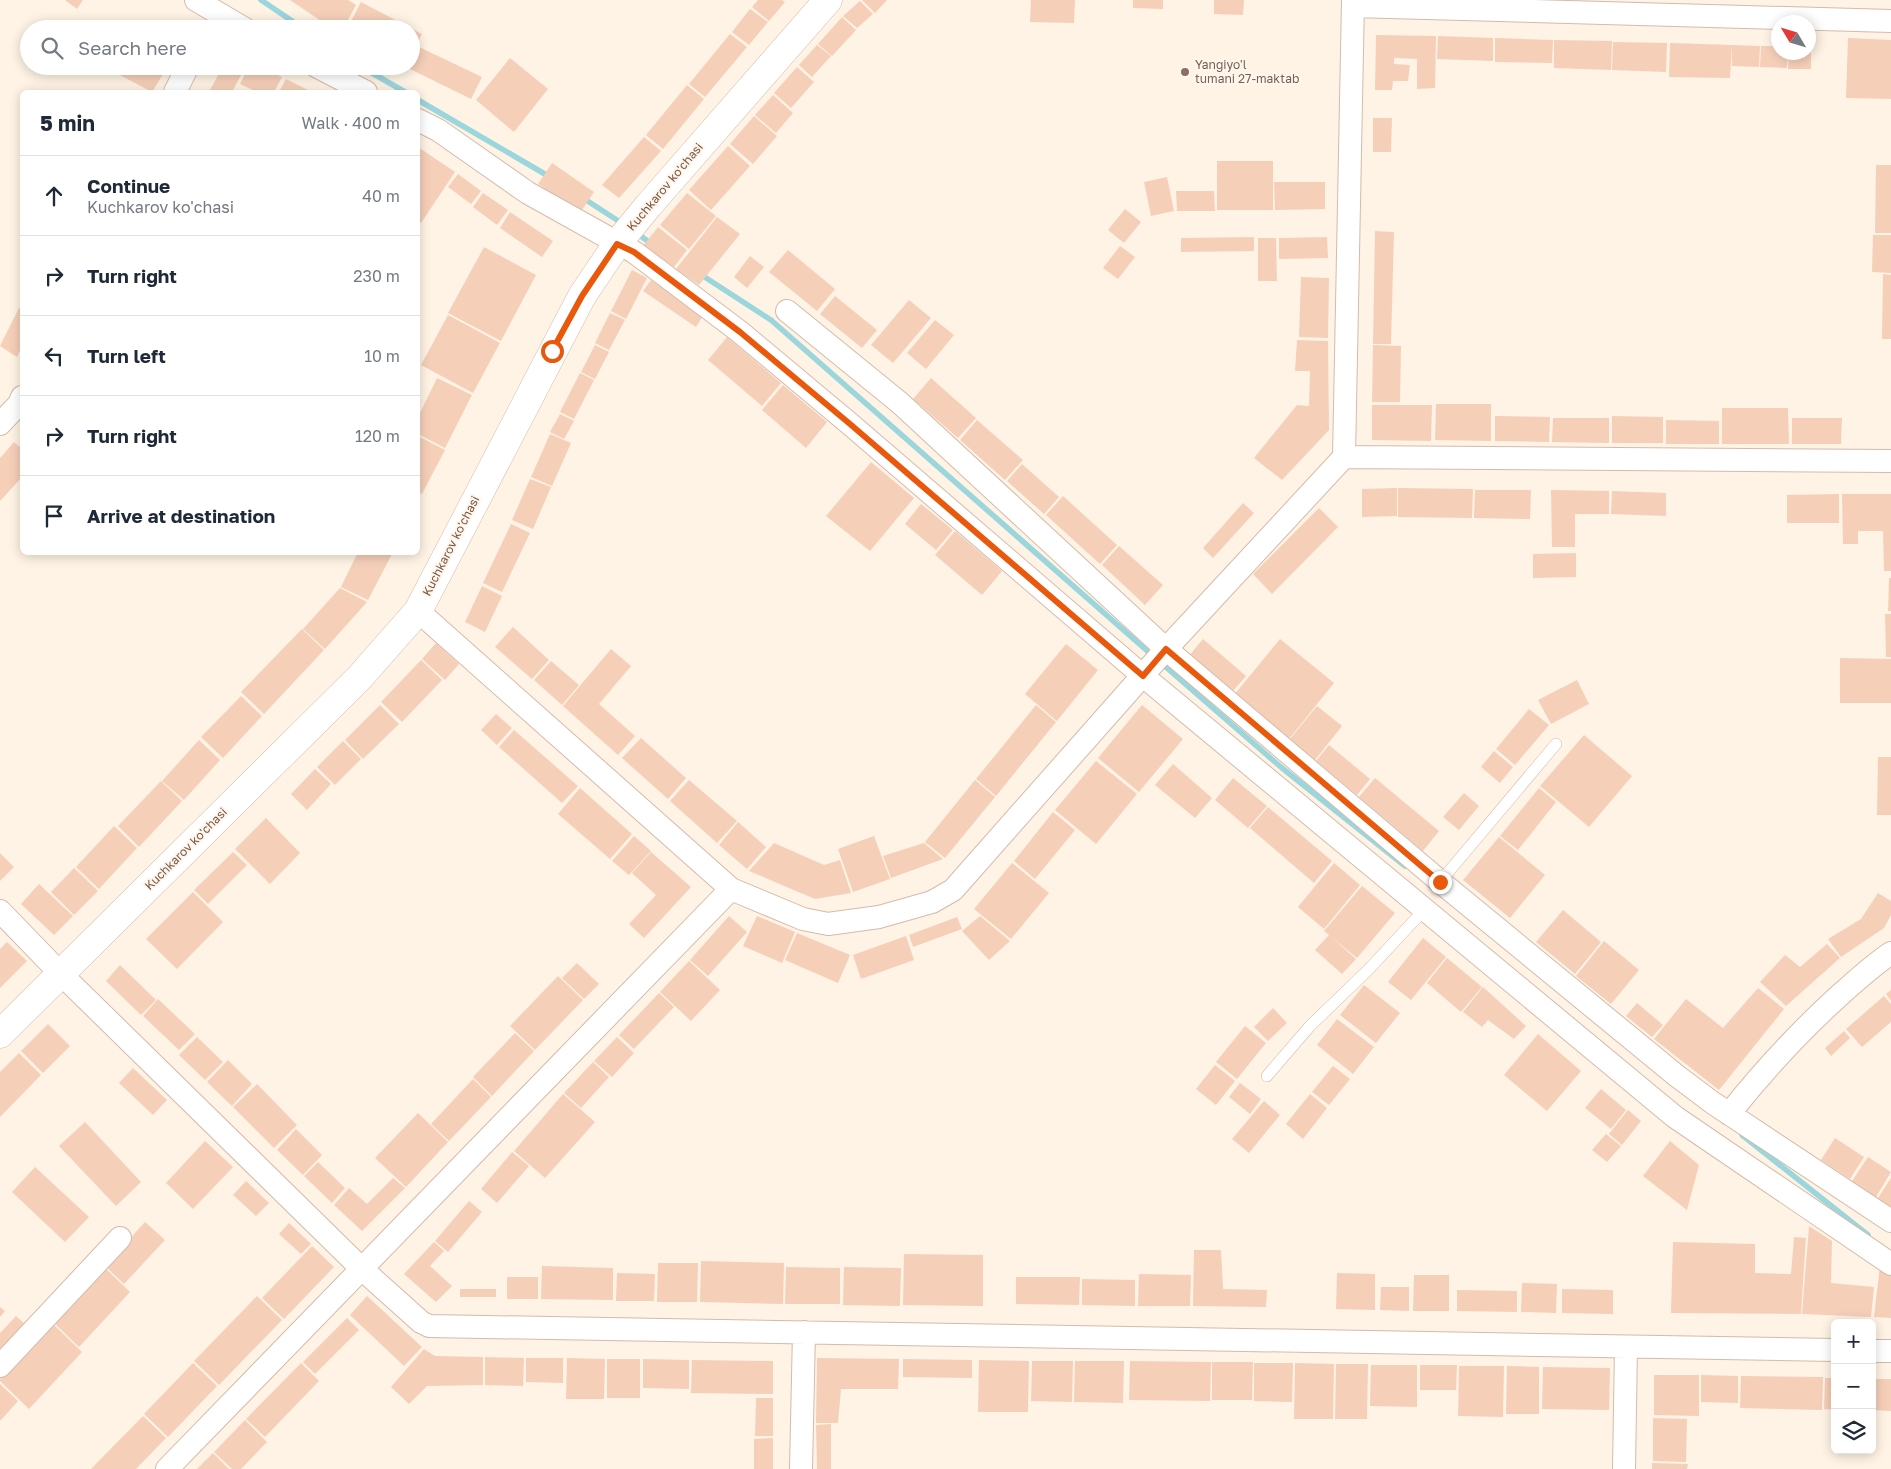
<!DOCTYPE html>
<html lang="en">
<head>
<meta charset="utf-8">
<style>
	:root { --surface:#fff; --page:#f2f2f3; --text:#1f2937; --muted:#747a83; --line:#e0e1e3 }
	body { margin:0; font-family:"Golos Text",sans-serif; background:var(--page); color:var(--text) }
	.controls { position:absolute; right:15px; bottom:15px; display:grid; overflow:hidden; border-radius:8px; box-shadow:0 2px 12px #0003 }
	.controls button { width:45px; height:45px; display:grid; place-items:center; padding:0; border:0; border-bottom:1px solid var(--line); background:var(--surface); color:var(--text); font:25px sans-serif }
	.compass { position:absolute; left:1771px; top:15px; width:45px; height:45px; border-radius:50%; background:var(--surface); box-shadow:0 2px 12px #0003; rotate:308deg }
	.stop { position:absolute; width:15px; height:15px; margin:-11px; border:4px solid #ea580c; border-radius:50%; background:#fff }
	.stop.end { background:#ea580c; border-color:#fff; box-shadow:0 1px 5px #0008 }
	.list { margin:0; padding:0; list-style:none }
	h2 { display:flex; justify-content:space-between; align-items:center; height:65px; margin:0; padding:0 20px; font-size:21px }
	h2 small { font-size:16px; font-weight:400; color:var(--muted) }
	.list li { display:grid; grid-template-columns:32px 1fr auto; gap:15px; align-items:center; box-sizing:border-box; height:80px; padding:0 20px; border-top:1px solid var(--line) }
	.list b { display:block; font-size:19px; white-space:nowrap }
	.list p { margin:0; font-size:16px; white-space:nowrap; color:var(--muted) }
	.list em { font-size:16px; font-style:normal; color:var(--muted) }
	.icon { flex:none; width:28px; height:28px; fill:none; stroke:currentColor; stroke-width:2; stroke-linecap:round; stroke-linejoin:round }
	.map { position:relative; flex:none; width:1891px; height:1469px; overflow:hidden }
	.search { position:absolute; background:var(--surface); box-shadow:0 2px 12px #0003; left:20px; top:20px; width:400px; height:55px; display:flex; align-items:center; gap:12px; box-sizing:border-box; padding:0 18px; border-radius:28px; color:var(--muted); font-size:19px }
	.panel { position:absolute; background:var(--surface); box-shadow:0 2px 12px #0003; left:20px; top:90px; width:400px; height:465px; border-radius:8px }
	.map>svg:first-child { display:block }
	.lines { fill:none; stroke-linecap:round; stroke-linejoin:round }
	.stream { stroke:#9bd6dd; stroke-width:5.5 }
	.building { fill:#f6cfb9 }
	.lane-casing { stroke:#d4bbab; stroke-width:12 }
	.street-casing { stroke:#d4bbab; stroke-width:24 }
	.secondary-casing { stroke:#d7bba9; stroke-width:29 }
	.lane { stroke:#fff; stroke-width:11 }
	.street { stroke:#fff; stroke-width:22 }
	.secondary { stroke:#fff; stroke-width:28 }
	.route { stroke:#ea580c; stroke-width:6 }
	.education-dot { fill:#8d6e63; stroke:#fff7ec; stroke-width:2 }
	.labels { text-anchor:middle; stroke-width:4; stroke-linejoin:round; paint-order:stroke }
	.education-label { font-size:12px; fill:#785e54; stroke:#fff7ec; text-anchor:start }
	.street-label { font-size:12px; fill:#7a5647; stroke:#fff7ec }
</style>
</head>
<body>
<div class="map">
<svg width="1891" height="1469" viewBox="0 0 1891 1469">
	<rect width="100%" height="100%" fill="#fef3e4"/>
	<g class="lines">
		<path class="stream" d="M261 0 304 29
			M360 66 405 92
			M418 100 550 177
			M583 198 623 224
			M635 232 652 244
			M700 274 771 320 1153 656
			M1160 662 1282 768 1405 866
			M1742 1135 1868 1235"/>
	</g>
	<path class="building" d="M65 0H83L77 9Z
		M290 0H348L356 5 343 29H333Z
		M758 0H782L785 2 769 21 752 7Z
		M862 0H887L875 13Z
		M1031 0H1075L1074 23 1030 22Z
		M1133 0H1163V9L1133 8Z
		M1214 0H1244L1243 15 1214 14Z
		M860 1 873 14 857 28 843 16Z
		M361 2 422 34 411 55V29H347Z
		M750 9 768 22 749 45 732 32Z
		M842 17 856 30 832 56 818 44Z
		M730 34 747 47 705 97 689 84Z
		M1376 35 1436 36 1435 88 1417 89V59L1394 58V64L1410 65 1408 81H1393L1392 90H1375Z
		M1438 36 1493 38V61L1437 59Z
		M1495 38 1553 40 1552 63 1495 62Z
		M1848 38 1891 40V99L1846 98Z
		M1554 40 1612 41 1611 70 1554 68Z
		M1613 42 1667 43 1666 72 1612 70Z
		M1670 43 1732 45 1730 78 1669 77Z
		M817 45 831 56 812 77 799 65Z
		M1732 45 1760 46 1759 67 1732 66Z
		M1761 46H1778V52H1788L1787 68 1760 67Z
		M419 47 482 77 471 99 408 68 411 66Z
		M1808 47H1811V69H1788L1789 52H1808Z
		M510 58 548 89 514 132 476 100Z
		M123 66H168L152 92 118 74Z
		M223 66H246L232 92H209Z
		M249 66H261L282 77 274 92H257L240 84Z
		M797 67 814 82 791 108 774 93Z
		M286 79 312 92H279Z
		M687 85 704 99 663 149 646 135Z
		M773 95 793 113 776 133 755 115Z
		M754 116 777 136 753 164 730 144Z
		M1373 118H1392L1391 152H1373Z
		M644 137 661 151 619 198 602 185Z
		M728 146 750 166 711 210 689 190Z
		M418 147 455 172 421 223 418 221Z
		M1217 161H1273V210H1217Z
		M552 163 594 192 580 213 538 184Z
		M1876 165H1891V233H1875Z
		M458 174 481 191 471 204 448 187Z
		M1167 177 1174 211 1151 216 1144 182Z
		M1274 182H1325V209L1275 210Z
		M1176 191H1214L1215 211H1177Z
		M483 193 508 210 497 225 473 207Z
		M687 193 716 216 689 249 660 225Z
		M1125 209 1141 222 1124 243 1108 230Z
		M510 212 553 241 542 257 500 228Z
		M717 217 740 234 699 285 676 269Z
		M658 227 687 250 674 267 643 246Z
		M1375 231 1394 232 1391 344H1373Z
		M1873 235H1891V273L1872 272Z
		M1254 237V251L1181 252V238Z
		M1327 237 1328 258 1279 259V238Z
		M1258 238H1276L1277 281H1258Z
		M1120 246 1135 257 1118 279 1103 268Z
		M484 247 536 275 501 341 448 313Z
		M788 250 835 289 817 311 769 272Z
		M750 256 764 267 747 288 734 277Z
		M632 270 647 278 626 319 611 311Z
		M1883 274 1891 275V339H1882Z
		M1301 277 1329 278 1328 338 1299 337Z
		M651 280 703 316 696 327 643 291Z
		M835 296 877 330 862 348 820 314Z
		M909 300 931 318 893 363 871 345Z
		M19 308 22 309V346L17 357 0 346Z
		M610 313 625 320 609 350 595 343Z
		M448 315 500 343 473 393 421 365Z
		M935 320 954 335 926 369 907 353Z
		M727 337 781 383 762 406 708 360Z
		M1297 340 1328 341 1329 430 1282 480 1254 458 1297 405 1309 406 1310 371H1295Z
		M595 345 609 352 595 379 581 372Z
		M1373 345 1401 346 1400 402H1372Z
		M580 373 594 380 574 419 560 412Z
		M437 378 472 395 445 448 418 434V417Z
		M931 378 976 418 958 438 913 399Z
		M783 385 827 422 806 448 762 410Z
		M1436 404H1491V441L1435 440Z
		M1372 405H1432L1431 441 1372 440Z
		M1722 408H1788L1789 444H1722Z
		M560 414 574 421 564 439 550 432Z
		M1495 416 1550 417 1549 442 1495 441Z
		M1612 416 1663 417V443H1612Z
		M1553 418H1609V443L1552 442Z
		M1792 418H1842L1841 444H1792Z
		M977 420 1023 460 1005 480 960 440Z
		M1666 420 1719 421V444H1666Z
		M550 434 571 443 552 486 531 477Z
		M418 436 445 450 422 494 418 492Z
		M14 442 22 449V477L0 501V458Z
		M871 462 914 498 870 551 826 516Z
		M1022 464 1059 497 1044 514 1007 481Z
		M530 479 551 487 533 529 512 520Z
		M1397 488V516L1362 517V489Z
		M1398 488 1473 489 1472 518 1398 517Z
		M1475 490H1531L1530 519 1474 518Z
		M1551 490 1609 491V514H1575V547H1552Z
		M1612 491 1666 493V516L1611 514Z
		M1839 494V523H1787V495Z
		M1842 494H1891V571H1884L1883 531H1858V544H1843Z
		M1063 496 1117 545 1100 564 1046 515Z
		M1243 503 1254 513 1213 558 1203 548Z
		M921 504 953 530 936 550 905 524Z
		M1319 508 1338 527 1272 594 1253 574Z
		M511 524 530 533 502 592 483 583Z
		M955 531 1002 571 982 595 935 555Z
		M1119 546 1163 585 1145 605 1102 565Z
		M358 552H393L368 600 341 587Z
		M1576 553V577L1533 578V554Z
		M1889 578H1891V611H1888Z
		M482 586 502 596 485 632 465 622Z
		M340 588 367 602 325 649 303 629Z
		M1885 614H1891V657H1886Z
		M513 627 549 660 532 679 495 647Z
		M302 629 324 650 264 714 241 692Z
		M1203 639 1246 676 1232 692 1189 656Z
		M1280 639 1334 683 1289 739 1234 695Z
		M436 643 459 664 445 680 422 659Z
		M1066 644 1098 670 1057 721 1025 694Z
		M611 649 631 666 599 704 635 736 618 755 563 706Z
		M1840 658 1891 659V703H1840Z
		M421 660 442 680 402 722 381 702Z
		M551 661 579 685 562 705 534 680Z
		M1577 680 1589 704 1551 724 1538 700Z
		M241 696 262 716 223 758 201 737Z
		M380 705 399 724 363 759 345 740Z
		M1036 705 1056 722 996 796 976 779Z
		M1142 705 1183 739 1139 792 1098 758Z
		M1317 706 1342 726 1315 760 1290 739Z
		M1529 709 1549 725 1515 765 1496 749Z
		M496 714 512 728 497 745 481 730Z
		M514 730 578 786 562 803 499 747Z
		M1584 735 1632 776 1589 827 1540 786Z
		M641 738 686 778 668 799 622 758Z
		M199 740 220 760 184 800 162 781Z
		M343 741 361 759 335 785 317 767Z
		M1329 745 1370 779 1357 795 1316 761Z
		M1494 751 1513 767 1500 783 1481 767Z
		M1878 757H1891V815H1877Z
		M1096 761 1137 794 1096 844 1055 810Z
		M1173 764 1212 798 1195 818 1155 785Z
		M315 769 331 784 307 810 291 794Z
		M1233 778 1267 806 1248 828 1215 800Z
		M1375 778 1439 831 1423 851 1359 797Z
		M689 780 737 821 717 843 670 801Z
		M975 780 995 797 945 858 925 842Z
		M161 781 182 801 139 847 118 826Z
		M580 788 632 834 610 859 558 814Z
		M1539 788 1556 802 1518 850 1500 836Z
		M1464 793 1479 806 1459 830 1443 817Z
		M1268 807 1332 861 1314 883 1250 828Z
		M1053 812 1075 830 1035 879 1014 861Z
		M266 818 300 853 270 884 235 849Z
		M738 822 766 847 747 869 719 845Z
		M114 826 137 848 99 889 76 867Z
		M634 836 651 851 629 875 612 861Z
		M874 836 890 879 853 892 838 849Z
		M1499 837 1545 875 1510 918 1463 880Z
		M774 843 824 865 840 860 851 893 815 899 749 871Z
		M924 843 943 859 891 878 883 856Z
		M233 852 247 865 208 904 194 890Z
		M651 852 691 887 644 938 629 924 656 895 632 873Z
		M0 853 14 867 0 881Z
		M1012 863 1049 893 1011 939 974 909Z
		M1334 863 1360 885 1324 929 1298 907Z
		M74 868 98 891 74 915 51 892Z
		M39 884 73 916 54 935 21 904Z
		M1362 886 1395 913 1357 958 1324 931Z
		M193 892 223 922 177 969 146 939Z
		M1878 893 1891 901V915L1884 928 1841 957 1828 939 1861 919Z
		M1563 910 1601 942 1575 974 1536 942Z
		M729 916 747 932 708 976 690 960Z
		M757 916 795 932 782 963 743 946Z
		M980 916 1010 941 989 960 962 931Z
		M957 917 962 929 913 947 909 935Z
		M797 933 850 955 838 983 785 960Z
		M1329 935 1356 959 1342 974 1315 950Z
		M906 936 914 960 861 979 853 955Z
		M1423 938 1446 957 1411 1000 1388 982Z
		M1604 941 1639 970 1611 1004 1576 976Z
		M7 942 27 961 0 988V949Z
		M1827 944 1840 958 1786 1006 1760 982 1785 955 1800 967Z
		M1447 958 1482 987 1461 1012 1427 983Z
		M689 961 720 990 691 1021 660 992Z
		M577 963 599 984 584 999 562 978Z
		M120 965 156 1000 141 1015 106 981Z
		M558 976 583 1000 535 1050 510 1026Z
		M1364 985 1400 1013 1376 1043 1340 1015Z
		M1483 987 1526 1026 1514 1039 1488 1020 1482 1027 1463 1012Z
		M1758 988 1784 1009 1719 1090 1654 1039 1686 999 1723 1028Z
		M1891 990V1001L1886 994Z
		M659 993 674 1007 634 1049 619 1035Z
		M1884 996 1891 1004V1022L1862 1047 1846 1029Z
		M158 999 195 1034 179 1050 143 1016Z
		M1637 1003 1663 1025 1652 1037 1626 1016Z
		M1273 1008 1287 1023 1268 1041 1254 1027Z
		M1337 1019 1374 1047 1353 1074 1317 1045Z
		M48 1024 70 1046 43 1073 21 1051Z
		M1245 1026 1266 1043 1237 1079 1216 1062Z
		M1844 1031 1850 1038 1831 1056 1825 1048Z
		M515 1033 534 1051 492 1096 473 1077Z
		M1538 1034 1581 1071 1547 1111 1504 1075Z
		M197 1037 223 1062 205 1080 179 1055Z
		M617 1037 634 1053 612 1077 594 1061Z
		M19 1053 41 1075 0 1117V1072Z
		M228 1060 252 1084 232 1106 207 1082Z
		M593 1062 609 1077 581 1108 564 1093Z
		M1215 1065 1235 1081 1216 1105 1196 1089Z
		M1333 1066 1350 1079 1329 1105 1312 1092Z
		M133 1068 167 1100 153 1115 119 1083Z
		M473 1079 491 1097 449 1141 431 1124Z
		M1240 1083 1261 1099 1250 1114 1229 1097Z
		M257 1084 297 1125 274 1148 233 1107Z
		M1601 1089 1626 1110 1611 1129 1585 1108Z
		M563 1094 595 1122 545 1178 514 1151Z
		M1310 1094 1327 1108 1303 1139 1286 1124Z
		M1264 1101 1280 1115 1249 1153 1232 1139Z
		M1628 1110 1641 1121 1622 1145 1609 1134Z
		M418 1113 448 1142 406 1187 375 1158Z
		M85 1122 141 1182 116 1206 59 1146Z
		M296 1129 322 1155 303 1175 277 1150Z
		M1606 1134 1621 1146 1607 1162 1592 1150Z
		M1835 1138 1864 1157 1850 1179 1821 1160Z
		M205 1141 233 1167 193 1209 166 1183Z
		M1670 1141 1699 1165 1687 1210 1643 1176Z
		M512 1152 529 1166 497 1203 481 1189Z
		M1868 1157 1891 1172 1876 1197 1852 1181Z
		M318 1162 345 1188 332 1203 304 1176Z
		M35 1167 89 1217 65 1242 12 1192Z
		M393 1178 405 1188 362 1231 334 1205 349 1188 367 1204Z
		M1891 1178V1207L1878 1198Z
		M246 1181 269 1203 256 1216 233 1195Z
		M469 1201 482 1212 448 1252 435 1241Z
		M145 1222 165 1240 124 1284 105 1266Z
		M289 1223 311 1244 301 1254 279 1234Z
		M1809 1226 1832 1241 1831 1283 1874 1287 1871 1317 1802 1314Z
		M1794 1237 1806 1238 1801 1314 1671 1313 1673 1242 1755 1244V1273L1791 1274Z
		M434 1242 444 1251 430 1266 452 1286 436 1302 404 1274Z
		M312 1246 334 1267 284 1319 262 1298Z
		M1194 1250H1221L1223 1289 1267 1290 1266 1307 1193 1306Z
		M904 1254 983 1255V1306L903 1305Z
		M701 1261 784 1263 783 1304 700 1302Z
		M658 1263H698L697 1302H657Z
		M1880 1265 1891 1272V1318L1874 1317Z
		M542 1266 613 1268V1300L541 1299Z
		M104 1267 130 1292 79 1347 53 1322Z
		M786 1267 840 1268V1304H785Z
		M844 1267 901 1268 900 1306 843 1305Z
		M617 1273 655 1274 654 1301H616Z
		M1337 1273 1375 1274V1310L1336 1309Z
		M1139 1274 1191 1275 1190 1306H1138Z
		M1414 1275H1449V1311H1413Z
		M507 1277H538V1299H507Z
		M1016 1277H1080L1079 1305 1016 1304Z
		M1082 1279 1135 1280V1306L1082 1305Z
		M1522 1283 1557 1284 1556 1313 1521 1312Z
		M1381 1287H1409V1311L1380 1310Z
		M460 1289H496V1297H460Z
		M1562 1289 1613 1290V1314L1562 1313Z
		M1457 1290 1517 1291V1312L1457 1311Z
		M257 1296 282 1320 219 1385 194 1361Z
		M367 1296 422 1347 404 1366 350 1315Z
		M0 1307 5 1311 0 1317Z
		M16 1316 26 1325 0 1353V1333Z
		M347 1318 359 1330 315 1374 303 1362Z
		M52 1323 82 1352 29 1409 0 1381V1379Z
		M424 1349 435 1356 483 1357V1385L427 1386 409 1404 391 1387Z
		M485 1357 524 1358 523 1386 485 1385Z
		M526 1358H563V1383L526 1382Z
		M567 1358 605 1359 604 1399H566Z
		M817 1358 899 1359 898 1389H841L838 1423H816Z
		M607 1359H640V1398H607Z
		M643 1359 689 1360V1389L643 1388Z
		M903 1359 972 1360V1378L903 1377Z
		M692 1360 773 1361V1394L691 1393Z
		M979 1360 1029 1361 1028 1412H978Z
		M1032 1361H1073L1072 1402 1031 1401Z
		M1075 1361H1124L1123 1403 1074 1402Z
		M1130 1361 1211 1362 1210 1401 1129 1400Z
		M1212 1362H1253L1252 1400H1212Z
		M193 1363 217 1386 168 1437 144 1414Z
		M301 1363 319 1381 265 1437 246 1419Z
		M1254 1363H1293L1292 1402 1254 1401Z
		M1295 1363 1334 1364 1333 1419H1294Z
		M1336 1364H1368L1367 1419H1335Z
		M1371 1365H1417V1407L1370 1406Z
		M1420 1365H1457L1456 1390H1420Z
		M1459 1366H1504L1503 1417 1458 1416Z
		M1507 1366 1539 1367V1414H1506Z
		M1543 1367 1610 1368 1609 1410 1542 1409Z
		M1654 1375H1699V1416L1654 1415Z
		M1701 1375 1738 1376V1403L1701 1402Z
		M1741 1376 1823 1377 1822 1410 1740 1408Z
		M1825 1378H1835V1410L1824 1409Z
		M1872 1379H1891V1411L1872 1410Z
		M0 1384 18 1401 0 1421Z
		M756 1398H773V1436H755Z
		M143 1416 166 1438 136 1469H91Z
		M1653 1418 1687 1419 1686 1462 1653 1461Z
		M245 1420 267 1442 241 1469H232L214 1452Z
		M831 1424V1469H817L816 1425Z
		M773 1438V1469H754V1439Z
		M213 1453 229 1469H197Z
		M1652 1463 1688 1464 1687 1469H1652Z"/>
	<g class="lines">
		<defs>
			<path id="lane" d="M1440 882 1556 744
				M1267 1076 1310 1026 1369 969 1424 910"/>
			<path id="street" d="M196 0 245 29
				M1353 6 1891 21
				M316 66 366 92
				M175 92 188 66
				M418 120 438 130 528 193 634 252 740 332 850 424 1143 676 1675 1117 1891 1264
				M787 311 900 403 1166 649 1443 884 1677 1076 1713 1103 1891 1221
				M0 424 19 404 22 397
				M1344 457 1891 461
				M418 611 731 889 803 919 828 924 879 917 932 902 953 890 1166 649 1344 457 1353 0
				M0 911 60 973 363 1270 421 1322 429 1326 1835 1350
				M1729 1114C1764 1070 1800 1031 1841 994 1858 979 1873 965 1891 953
				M1872 1351H1891
				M0 1366 120 1238
				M167 1469 731 889
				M801 1469 804 1332
				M1624 1469 1626 1347"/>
			<path id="secondary" d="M0 1034 360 677 418 611 582 296 617 244 648 206 828 0"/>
		</defs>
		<use href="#lane" class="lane-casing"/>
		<use href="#street" class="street-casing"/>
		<use href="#secondary" class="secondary-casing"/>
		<use href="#lane" class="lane"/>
		<use href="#street" class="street"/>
		<use href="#secondary" class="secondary"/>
	</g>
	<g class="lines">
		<path class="route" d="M552 351 582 296 617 244 634 252 740 332 850 424 1143 676 1166 649 1440 882"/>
	</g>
	<circle class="education-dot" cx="1185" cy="72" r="5"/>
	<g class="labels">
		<g class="education-label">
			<text x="1195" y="69">Yangiyo'l<tspan x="1195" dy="14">tumani 27-maktab</tspan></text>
		</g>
		<g class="street-label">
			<text transform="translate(665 187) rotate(-50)" y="4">Kuchkarov ko'chasi</text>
			<text transform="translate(451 546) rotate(-63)" y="4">Kuchkarov ko'chasi</text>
			<text transform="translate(186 849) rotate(-45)" y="4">Kuchkarov ko'chasi</text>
		</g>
	</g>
</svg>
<div class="controls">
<button>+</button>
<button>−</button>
<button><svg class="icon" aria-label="layers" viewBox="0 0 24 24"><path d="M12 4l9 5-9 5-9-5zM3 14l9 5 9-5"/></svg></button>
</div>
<svg class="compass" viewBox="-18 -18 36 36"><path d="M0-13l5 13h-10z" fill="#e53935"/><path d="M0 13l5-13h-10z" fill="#747a83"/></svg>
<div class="stop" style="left:552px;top:351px"></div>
<div class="stop end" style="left:1440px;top:882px"></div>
<div class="search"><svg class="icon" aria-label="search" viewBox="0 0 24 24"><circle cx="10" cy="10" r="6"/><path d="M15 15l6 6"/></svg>Search here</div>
<section class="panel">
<h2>5 min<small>Walk · 400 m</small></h2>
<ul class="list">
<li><svg class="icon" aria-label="ahead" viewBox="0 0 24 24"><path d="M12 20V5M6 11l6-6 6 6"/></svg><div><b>Continue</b><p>Kuchkarov ko'chasi</p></div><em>40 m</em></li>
<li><svg class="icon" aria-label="right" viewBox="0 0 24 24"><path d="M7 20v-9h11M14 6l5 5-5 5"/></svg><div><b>Turn right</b></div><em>230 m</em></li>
<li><svg class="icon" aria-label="left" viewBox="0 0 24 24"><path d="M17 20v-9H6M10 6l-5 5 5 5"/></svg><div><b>Turn left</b></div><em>10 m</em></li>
<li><svg class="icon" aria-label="right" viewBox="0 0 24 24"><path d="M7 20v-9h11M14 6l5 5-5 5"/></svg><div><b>Turn right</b></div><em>120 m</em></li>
<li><svg class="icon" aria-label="arrive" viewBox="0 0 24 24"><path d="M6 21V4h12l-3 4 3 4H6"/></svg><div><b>Arrive at destination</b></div></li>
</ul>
</section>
</div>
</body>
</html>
